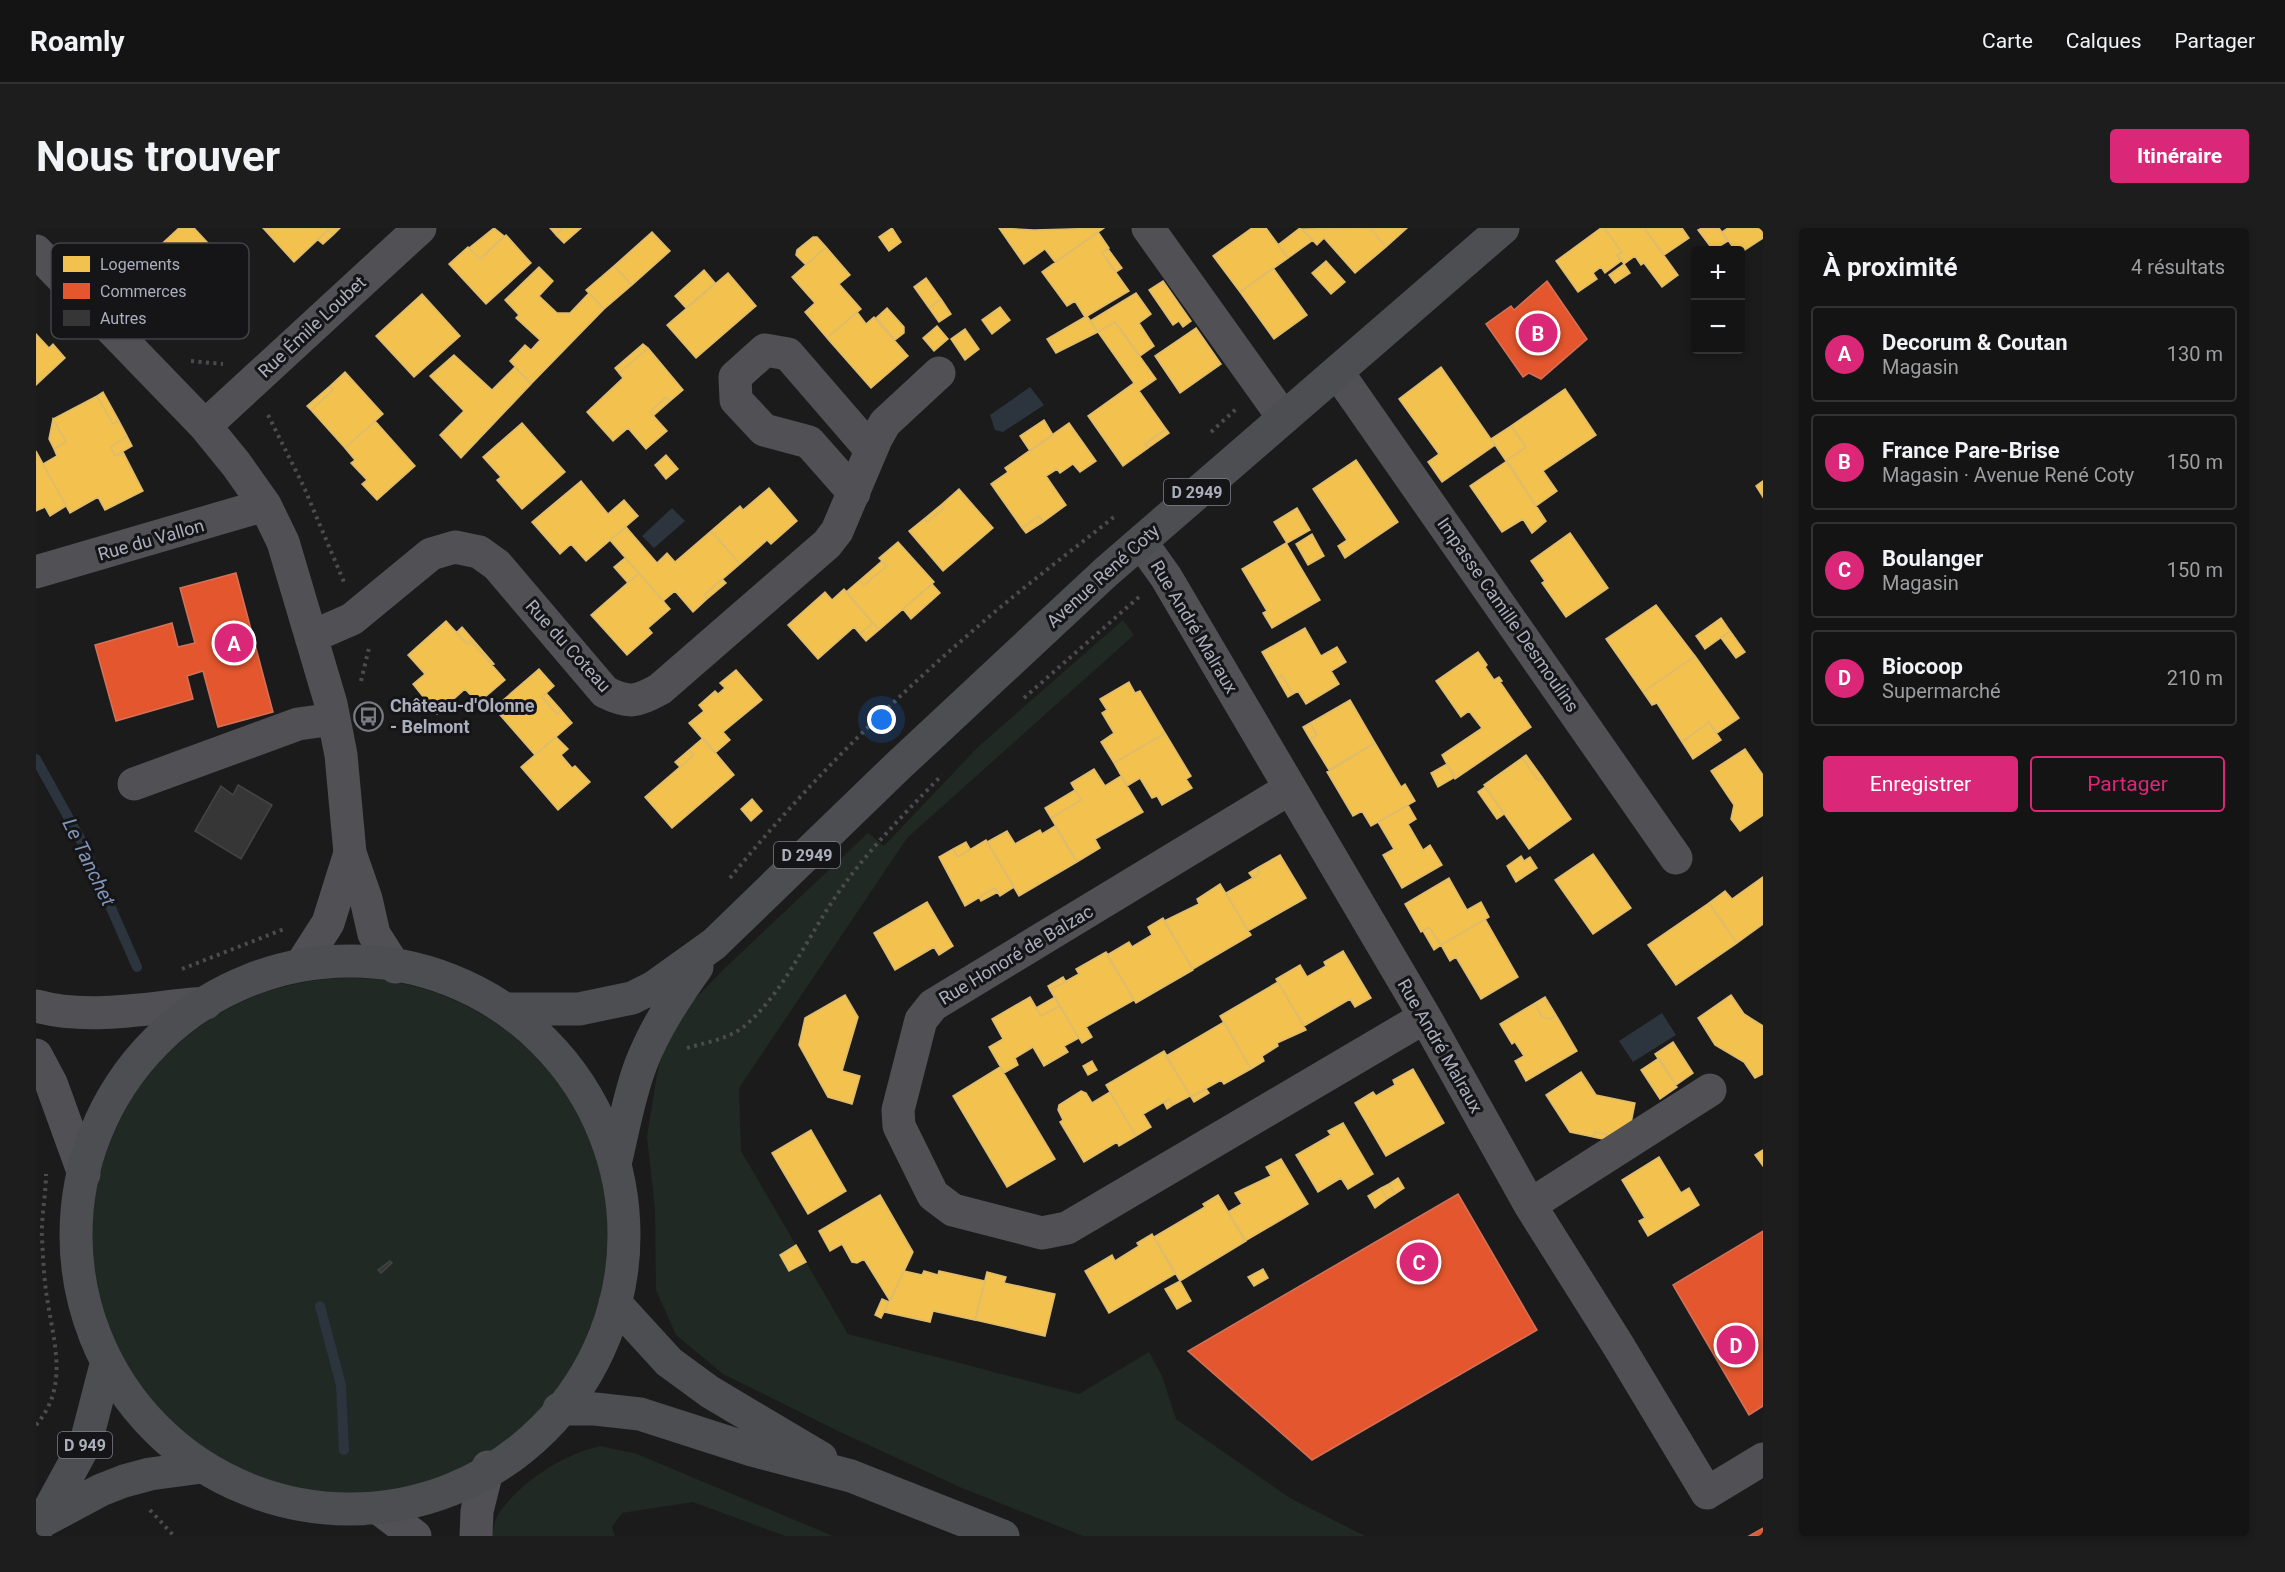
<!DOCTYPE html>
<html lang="fr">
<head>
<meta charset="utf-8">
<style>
	:root { --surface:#141414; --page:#1d1d1d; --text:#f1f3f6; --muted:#9d9ea0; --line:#333334; --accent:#db2777 }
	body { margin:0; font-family:Roboto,sans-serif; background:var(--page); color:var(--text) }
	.controls { position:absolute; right:18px; top:18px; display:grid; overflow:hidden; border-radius:6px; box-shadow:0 3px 9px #0003 }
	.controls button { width:54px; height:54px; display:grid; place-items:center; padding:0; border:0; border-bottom:2px solid var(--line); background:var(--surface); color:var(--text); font:30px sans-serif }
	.you { position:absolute; left:846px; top:492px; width:21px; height:21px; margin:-15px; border:4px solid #fff; border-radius:50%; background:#1a73e8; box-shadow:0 0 0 9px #1a73e833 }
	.badge { display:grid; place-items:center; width:39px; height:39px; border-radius:50%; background:var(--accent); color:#fff; font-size:20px; font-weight:700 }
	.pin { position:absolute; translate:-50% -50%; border:3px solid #fff; box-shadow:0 2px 6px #0006 }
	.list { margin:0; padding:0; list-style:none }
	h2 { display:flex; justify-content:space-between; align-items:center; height:78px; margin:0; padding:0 24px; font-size:26px }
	h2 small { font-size:20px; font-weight:400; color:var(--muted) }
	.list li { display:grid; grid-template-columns:39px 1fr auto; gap:18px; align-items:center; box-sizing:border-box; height:96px; margin:0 12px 12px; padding:0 12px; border:2px solid var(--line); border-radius:6px }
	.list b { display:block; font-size:22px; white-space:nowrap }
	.list p { margin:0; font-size:20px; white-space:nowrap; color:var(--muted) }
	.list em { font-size:20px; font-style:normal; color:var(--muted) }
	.actions { display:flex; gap:12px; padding:18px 24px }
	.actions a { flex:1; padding:14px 0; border:2px solid var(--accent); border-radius:6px; text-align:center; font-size:21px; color:var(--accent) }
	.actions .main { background:var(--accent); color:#fff }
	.map { position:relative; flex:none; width:1727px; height:1308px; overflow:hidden; border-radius:6px }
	header { display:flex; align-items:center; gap:36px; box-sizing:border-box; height:84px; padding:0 30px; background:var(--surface); border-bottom:2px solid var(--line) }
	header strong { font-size:28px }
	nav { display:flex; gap:33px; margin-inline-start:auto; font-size:21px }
	.intro { display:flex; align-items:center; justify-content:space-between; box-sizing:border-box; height:144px; padding:0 36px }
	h1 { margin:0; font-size:42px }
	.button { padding:15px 27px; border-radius:6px; background:var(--accent); color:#fff; font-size:21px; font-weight:700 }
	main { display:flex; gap:36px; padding:0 36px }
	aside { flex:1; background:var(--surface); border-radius:6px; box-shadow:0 3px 9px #0003 }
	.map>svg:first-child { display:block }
	.green { fill:#202923 }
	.water { fill:#2c343e }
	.homes { fill:#f2c14e; stroke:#ddbb6f; stroke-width:1.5 }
	.shops { fill:#e4572e; stroke:#d37159; stroke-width:1.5 }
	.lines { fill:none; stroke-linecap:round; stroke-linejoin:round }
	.stream { stroke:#2c343e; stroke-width:10 }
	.building { fill:#363637; stroke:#434447; stroke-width:1.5 }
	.path { stroke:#4c4c50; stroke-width:4; stroke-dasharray:3 4.5; stroke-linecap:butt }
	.minor { stroke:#515155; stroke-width:33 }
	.major { stroke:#4c4e52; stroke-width:33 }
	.labels { text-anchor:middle; stroke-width:6; stroke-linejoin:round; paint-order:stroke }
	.shield { fill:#151517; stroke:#7e808b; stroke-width:1.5 }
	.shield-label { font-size:16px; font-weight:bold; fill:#abaebd }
	.street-label { font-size:18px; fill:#abaebd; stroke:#151517 }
	.poi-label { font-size:18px; font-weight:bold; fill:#abaebd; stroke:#151517; text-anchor:start }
	.water-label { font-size:20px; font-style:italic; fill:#8095ba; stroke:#151517 }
	.key { fill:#151517; stroke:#424349; stroke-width:1.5 }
	.key-label { font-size:16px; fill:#abaebd }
</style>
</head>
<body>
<header>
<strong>Roamly</strong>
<nav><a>Carte</a><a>Calques</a><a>Partager</a></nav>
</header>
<div class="intro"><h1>Nous trouver</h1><a class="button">Itinéraire</a></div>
<main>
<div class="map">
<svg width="1727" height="1308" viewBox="0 0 1727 1308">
	<rect width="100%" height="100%" fill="#1b1b1b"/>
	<path class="green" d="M1087 392 1098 407 871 610 703 860 705 923 812 1106 1043 1166 1113 1124 1126 1148 1140 1191 1254 1270 1329 1308H1047L926 1260 802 1203 687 1146 640 1107 620 1062 619 982 611 908 621 846 628 820 647 783 688 741 832 605 848 618 942 519Z
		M56 1008a258 258 0 1 1 516 0a258 258 0 1 1-516 0Z
		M564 1218 601 1226 797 1308H749L657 1274 586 1285 576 1299 579 1308H456C458 1301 458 1291 463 1285 486 1253 526 1227 564 1218Z"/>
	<path class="water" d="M994 159 1008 177 967 204 959 202 954 187Z
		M636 280 649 293 618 320 606 308Z
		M1626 785 1640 807 1597 834 1583 813Z"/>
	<path class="homes" d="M143 0H158L196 41 159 76 147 64 152 60 118 23Z
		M227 0H304L297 7 292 2 258 34Z
		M458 0 468 8 444 31 433 20Z
		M514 0H527L520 7Z
		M527 0H545L528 15 520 7Z
		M856 0 865 14 853 23 843 9Z
		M963 0 998 2 1068 0 1019 34 1009 21 988 36Z
		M1216 0H1230L1252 30 1204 64 1177 28Z
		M1264 0 1277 12 1252 30 1242 17Z
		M1334 0 1350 19 1319 45 1288 10 1281 17 1266 1Z
		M1334 0H1371L1350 19Z
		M1565 0H1568L1586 24 1581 27 1585 33 1569 45 1565 39 1557 45 1561 51 1542 64 1520 33Z
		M1568 0H1608L1642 47 1626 59 1608 35 1605 37 1599 28 1588 36 1581 27 1586 24Z
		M1608 0H1646L1653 10 1628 27Z
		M1666 0H1683L1692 13 1677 22 1662 2Z
		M1692 0H1727V10L1704 25V22H1699L1686 4Z
		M292 2 297 7 287 16 282 12Z
		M616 4 634 23 596 57 578 38Z
		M1062 4 1073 20 1066 25 1093 63 1051 88 1062 104 1020 125 1011 111 1049 89 1039 73 1031 78 1006 44Z
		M470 7 495 35 450 76 413 36 432 19 444 31Z
		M777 9H781L790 19 770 37 760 27 761 22Z
		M790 19 814 47 803 56 825 81 791 110 769 84 779 75 756 49Z
		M1072 21 1086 40 1080 44 1066 25Z
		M1290 33 1309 54 1295 66 1276 45Z
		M1588 36 1594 45 1579 55 1573 47Z
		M578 38 596 57 568 81 550 62Z
		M503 39 517 53 503 68 521 85H534L553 65 568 81 495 156 474 133 489 117 495 122 504 112 480 90 483 87 469 72Z
		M1237 40 1271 87 1238 111 1204 64Z
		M668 42 679 55 650 80 639 68Z
		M692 45 720 78 660 130 631 97Z
		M890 50 905 71 893 80 878 59Z
		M1127 53 1155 93 1147 99 1143 93 1137 97 1113 62Z
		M1100 65 1115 86 1103 95 1118 118 1104 128 1079 94 1062 104 1054 93Z
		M386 66 424 108 378 149 340 108Z
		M905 71 915 86 903 94 893 80Z
		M964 79 974 92 956 106 946 92Z
		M851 80 868 99V105L859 112 840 90Z
		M821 84 830 96 838 89 872 128 835 160 791 110Z
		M1079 94 1120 151 1103 163 1130 201 1109 216 1112 220 1087 238 1052 188 1098 155 1062 104Z
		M901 98 912 111 898 123 887 110Z
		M1160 100 1185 136 1144 165 1119 128Z
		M929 101 943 121 929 132 915 111Z
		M0 106 13 120 17 116 29 130 0 157Z
		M607 116 612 120 583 145 579 140Z
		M612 120 647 162 634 173 630 169 614 184 631 203 610 221 592 200 577 213 551 184 587 150 583 145Z
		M418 127 456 162 479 139 495 156 425 230 404 207 428 183 394 148Z
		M1405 139 1459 217 1406 254 1392 234 1403 226 1363 171Z
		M309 144 347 186 309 220 275 182 297 162 294 158Z
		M294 158 297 162 275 182 271 178Z
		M1529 161 1560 207 1507 243 1521 263 1500 278 1470 233 1490 219 1475 198Z
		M67 164 83 193 77 196 61 168Z
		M61 168 77 196 83 193 91 208 75 219 79 228 87 224 107 263 69 282 62 269 34 285 7 236 21 228 18 221 30 214 17 191Z
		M630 169 634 173 617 188 614 184Z
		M17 191 30 214 18 221 13 211Z
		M1008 192 1017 207 994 223 984 208Z
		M339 193 379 238 341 272 326 256 331 252 315 235 319 232 309 220Z
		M486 195 529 244 486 281 461 252 465 249 447 229Z
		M1033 195 1060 233 1044 244 1037 236 1024 245 1021 241 1010 248 1030 277 1007 294 1003 288 986 300 955 256 972 244 969 240Z
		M1475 198 1490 219 1470 233 1455 211Z
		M1130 201 1133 205 1112 220 1109 216Z
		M91 208 96 218 79 228 75 219Z
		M0 223 30 278 14 288 9 279 0 283Z
		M630 227 642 241 630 251 619 237Z
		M1320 232 1362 294 1309 330 1302 318 1311 312 1277 261Z
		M1471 233 1510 293 1496 305 1487 291 1466 304 1434 258Z
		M545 253 572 286 588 272 602 288 550 333 535 316 524 326 496 294Z
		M1727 253V269L1720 258Z
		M733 260 761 293 735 316 731 312 704 336 675 303 704 278 707 282Z
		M923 261 957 300 907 343 873 303 888 291 891 294 908 280 905 277Z
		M905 277 908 280 891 294 888 291Z
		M1261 280 1274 302 1251 315 1238 294Z
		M1003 288 1007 294 990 305 986 300Z
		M590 299 621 335 631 325 639 334 675 303 704 336 668 367 671 371 657 384 639 363 627 373 574 312Z
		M1534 305 1572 360 1530 389 1506 355 1509 353 1495 333Z
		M1276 306 1288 328 1272 337 1260 316Z
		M862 314 898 354 843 402 810 364 824 352 828 357 851 338 843 330Z
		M1250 315 1284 372 1236 400 1227 385 1231 383 1206 341Z
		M589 330 603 345 592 355 578 339Z
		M846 333 851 338 828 357 824 352Z
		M603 345 634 381 612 400 616 405 591 427 555 387Z
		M686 351 690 355 671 371 668 367Z
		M896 356 904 365 875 391 867 381Z
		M808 361 837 395 824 406 818 399 782 431 752 397 789 364 796 372Z
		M1620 377 1659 428 1607 464 1570 411Z
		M1685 390 1694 403 1669 421 1660 408Z
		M410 393 431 416 435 413 469 452 442 475 429 461 401 486 377 456 389 446 372 427Z
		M837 395 843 402 830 413 824 406Z
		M426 399 458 436 456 437 435 413 431 416 420 405Z
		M1269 400 1285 428 1301 419 1310 434 1295 443 1303 456 1270 476 1262 463 1257 466 1246 447 1241 450 1226 424Z
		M1694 403 1709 424 1700 430 1685 410Z
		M1442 424 1451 437 1449 439 1458 452 1463 449 1466 453 1464 454 1495 499 1419 551 1406 527 1446 500 1433 483 1425 489 1400 453Z
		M1659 428 1703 490 1681 505 1673 494 1646 514 1621 475 1616 477 1607 464Z
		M503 441 518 458 506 469 521 486 525 482 536 495 499 527 458 480Z
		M700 442 726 472 687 504 694 512 679 525 653 495 668 483 663 477 679 463 682 466 689 460 684 455Z
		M1246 447 1257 466 1252 469 1241 450Z
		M1093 454 1099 465 1104 463 1129 505 1078 535 1065 514 1078 505 1066 485 1071 482 1064 471Z
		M510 465 525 482 521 486 506 469Z
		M1314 472 1339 515 1293 542 1274 511 1281 507 1274 495Z
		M1673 494 1685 512 1657 531 1646 514Z
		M1274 495 1281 507 1274 511 1267 499Z
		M1129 505 1155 548 1150 551 1156 560 1126 577 1121 568 1116 570 1104 550 1091 558 1078 535Z
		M520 509 532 521 525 527 536 540 539 538 554 554 522 582 485 539Z
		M667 510 698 547 636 600 609 569 658 527 653 522Z
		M1339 515 1365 559 1369 556 1379 573 1335 598 1326 583 1317 588 1291 544Z
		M1709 521 1727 547V587L1704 603 1695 591 1698 577 1675 543Z
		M653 522 658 527 644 539 639 534Z
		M1490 527 1506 549 1502 552 1486 530Z
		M1486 530 1502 552 1506 549 1535 591 1493 621 1448 557Z
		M1411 536 1419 549 1402 559 1395 545Z
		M1058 541 1069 558 1085 548 1107 584 1059 611 1064 620 1041 634 1015 590 1045 572 1035 555Z
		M1449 559 1468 586 1461 591 1442 564Z
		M1039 562 1045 572 1015 590 1009 580Z
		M716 571 726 583 715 593 705 581Z
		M1372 577 1380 591 1372 596 1387 622 1394 617 1406 637 1366 660 1347 627 1358 621 1342 594Z
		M1019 598 1041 634 983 668 951 614 971 603 979 616 1004 602 1006 606Z
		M950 612 978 659 964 668 959 660 929 678 903 629 917 621 922 629Z
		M930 614 934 621 922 629 917 621Z
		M1557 626 1595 680 1557 706 1519 652Z
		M1244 627 1270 670 1212 703 1190 665 1222 647 1223 639Z
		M1485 628 1488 633 1494 629 1501 640 1480 654 1471 638Z
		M1223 639 1222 647 1217 650 1213 645Z
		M1727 649V696L1701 715 1673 675 1689 663 1696 671Z
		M1413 650 1431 682 1445 674 1453 689 1405 717 1393 699 1385 704 1369 676Z
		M1184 656 1215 707 1157 741 1128 693 1163 676 1161 671Z
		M959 660 962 664 945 673 943 669Z
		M891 674 917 718 903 727 898 719 859 742 838 705Z
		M1673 675 1701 715 1640 757 1612 717Z
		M1127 690 1157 742 1100 775 1071 727 1093 714 1096 719 1116 707 1112 699Z
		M1449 691 1482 749 1445 771 1420 729 1414 733 1405 717Z
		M1393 699 1405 717 1398 722 1387 703Z
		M1307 723 1335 770 1319 779 1314 771 1268 798 1240 751 1264 737 1271 749 1290 738 1288 734Z
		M1070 724 1098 772 1050 799 1056 809 1046 815 1014 762 1043 746 1040 741Z
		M1027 749 1030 754 1014 762 1012 758Z
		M1242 754 1270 802 1241 815 1242 818 1226 828 1228 833 1215 841 1184 788Z
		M809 767 822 789 806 843 824 848 816 876 792 869 763 817 769 790Z
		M1695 767 1708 786 1727 798V846L1719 850 1708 834 1679 817 1662 790Z
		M994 769 1005 788 1024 778 1043 810 1028 818 1032 824 1008 838 997 819 979 830 982 837 968 845 953 819 967 811 956 791Z
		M1019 769 1024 778 1005 788 1000 780Z
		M1509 769 1520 787 1514 791 1506 789 1499 775Z
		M1499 775 1506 789 1514 791 1520 787 1541 823 1490 853 1479 833 1488 828 1479 814 1476 816 1464 796Z
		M1188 794 1215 841 1188 856 1185 852 1155 869 1130 828Z
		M1637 814 1657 845 1640 857 1619 826Z
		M1128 823 1154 868 1137 877 1133 871 1107 886 1115 899 1100 908 1070 857Z
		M1623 830 1641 859 1624 871 1605 842Z
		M1056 833 1061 842 1052 847 1047 838Z
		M964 839 1019 931 971 959 917 868Z
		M1377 841 1408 895 1350 928 1319 875 1337 864 1340 868 1359 857 1357 852Z
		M1545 844 1560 867 1599 875 1594 900 1582 909 1559 904 1557 909 1534 904 1510 867Z
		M1170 861 1173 865 1158 874 1155 869Z
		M1045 863 1050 865 1056 875 1074 864 1100 908 1083 918 1081 914 1048 934 1024 894 1027 892 1022 882 1023 877Z
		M1133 871 1137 877 1131 881 1128 875Z
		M1307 895 1337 946 1312 961 1305 950 1282 964 1260 927 1295 907 1292 903Z
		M775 902 810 963 772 986 736 925Z
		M1559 904 1582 909 1576 913 1557 909Z
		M1727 922V938L1719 927Z
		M1623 929 1645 965 1653 960 1663 977 1612 1008 1603 993 1609 990 1586 952Z
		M1245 931 1272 976 1209 1013 1192 984 1206 976 1199 965 1235 948 1230 939Z
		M1362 950 1368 960 1359 966 1353 956Z
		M1353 956 1359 966 1351 971 1345 960Z
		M1345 960 1351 971 1339 980 1332 968Z
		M844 967 877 1024 854 1073 828 1031 821 1035 816 1034 806 1016 794 1023 783 1003Z
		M1182 967 1210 1013 1144 1053 1118 1009 1169 979 1167 976Z
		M1116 1006 1139 1046 1073 1085 1049 1043 1076 1027 1079 1033 1103 1018 1101 1015Z
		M760 1017 770 1034 753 1043 744 1027Z
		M1227 1041 1232 1050 1218 1058 1212 1049Z
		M868 1043 886 1047 888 1043 902 1047 903 1043 949 1053 939 1092 897 1083 894 1094 848 1084Z
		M951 1044 970 1049 968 1055 1019 1066 1009 1108 939 1092Z
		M1144 1053 1155 1073 1141 1081 1129 1061Z
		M846 1071 853 1074 845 1090 839 1087Z"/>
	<path class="shops" d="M1511 53 1551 111 1505 151 1493 145 1487 149 1450 96 1475 78 1478 82Z
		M200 345 237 484 182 499 167 443 151 448 157 471 80 493 59 417 136 395 142 419 159 415 144 360Z
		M1422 966 1501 1102 1276 1232 1152 1123Z
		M1727 1003V1178L1713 1187 1637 1057Z
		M1727 1300V1308H1713Z"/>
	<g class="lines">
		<path class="stream" d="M0 531 46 614 101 739
			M284 1078 305 1157 308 1222"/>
	</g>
	<path class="building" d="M202 557 236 577 205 631 159 603 185 558 197 567Z
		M354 1033 356 1035 345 1045 342 1042Z"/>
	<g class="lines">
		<path class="path" d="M155 133 187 136
			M232 187 267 257 308 354
			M1175 204 1200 181
			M325 453 333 420
			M988 470 1104 368
			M694 650C771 555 861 467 954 388 995 353 1038 321 1079 288
			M146 741 248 701
			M651 820C671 814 694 811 711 796 749 762 771 710 800 668 831 623 868 586 906 547
			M0 1197C33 1159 18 1115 11 1070 8 1051 7 1030 6 1010 5 989 10 967 10 946
			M114 1282 138 1308"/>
		<path class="minor" d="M1112 0 1247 189
			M0 23 169 198 200 236 229 277 247 314 295 476 305 527 314 625 330 671 338 706 359 739
			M1302 145 1640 630
			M169 198 384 0
			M818 265 773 214 728 202 700 172 699 149 729 122 752 126 835 222
			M1105 314 1130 349 1389 789 1494 977 1582 1117 1671 1265 1727 1231
			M0 344 229 277
			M275 409 316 391 395 326 419 319 443 324 461 337 569 464C593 476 601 474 624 461L791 316 801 303 840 211 849 195 903 145
			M98 556 262 496 298 491
			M1253 561 897 777 885 792 862 882 863 898 897 967 917 982 1006 1005 1031 1000 1389 789
			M267 734 292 695 314 625
			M0 778C54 793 114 779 170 775
			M0 827 15 855 48 946
			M1494 977 1674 862
			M345 1282 379 1308
			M440 1308 441 1283 452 1239"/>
		<path class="major" d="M40 1007a274 274 0 1 1 548 0a274 274 0 1 1-548 0Z
			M470 781H543L596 770 618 759 678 716 863 537 1070 344 1467 0
			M579 936C587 903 593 867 605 836 619 800 639 770 661 739
			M579 1075 633 1134 674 1164 785 1230
			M523 1181H559L604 1186 716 1222 815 1248 967 1308
			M7 1293 50 1214 71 1133
			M0 1300 7 1293 65 1262 88 1253 114 1246 166 1239"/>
	</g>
	<defs>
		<symbol id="bus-ring" viewBox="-11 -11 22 22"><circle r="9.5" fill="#151517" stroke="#797b84" stroke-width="1.5"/><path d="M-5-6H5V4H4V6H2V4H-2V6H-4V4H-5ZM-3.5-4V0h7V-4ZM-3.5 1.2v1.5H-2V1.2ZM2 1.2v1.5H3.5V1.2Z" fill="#797b84"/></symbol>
	</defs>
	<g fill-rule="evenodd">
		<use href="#bus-ring" x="316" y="472" width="33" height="33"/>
	</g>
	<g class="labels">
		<g class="shield">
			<rect x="1128" y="251" width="66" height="26" rx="4.5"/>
			<rect x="738" y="614" width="66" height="26" rx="4.5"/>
			<rect x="22" y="1204" width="54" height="26" rx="4.5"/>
		</g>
		<g class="shield-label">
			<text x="1161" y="270">D 2949</text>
			<text x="771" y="633">D 2949</text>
			<text x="49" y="1223">D 949</text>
		</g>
		<g class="street-label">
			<text transform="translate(276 99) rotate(-43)" y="6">Rue Émile Loubet</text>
			<text transform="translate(115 312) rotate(-16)" y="6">Rue du Vallon</text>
			<text transform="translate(1067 348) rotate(-42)" y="6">Avenue René Coty</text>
			<text transform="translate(1472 387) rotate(55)" y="6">Impasse Camille Desmoulins</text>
			<text transform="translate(1158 399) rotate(59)" y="6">Rue André Malraux</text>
			<text transform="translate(532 418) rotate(48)" y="6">Rue du Coteau</text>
			<text transform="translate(980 727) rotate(-31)" y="6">Rue Honoré de Balzac</text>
			<text transform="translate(1404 818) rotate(60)" y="6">Rue André Malraux</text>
		</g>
		<g class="poi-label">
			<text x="354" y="484">Château-d'Olonne<tspan x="354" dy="21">- Belmont</tspan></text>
		</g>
		<g class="water-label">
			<text transform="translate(53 634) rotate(64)" y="7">Le Tanchet</text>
		</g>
	</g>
	<rect x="15" y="15" width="198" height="96" rx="9" class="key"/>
	<rect x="27" y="28" width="27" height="16" fill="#f2c14e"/>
	<rect x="27" y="55" width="27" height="16" fill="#e4572e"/>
	<rect x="27" y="82" width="27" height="16" fill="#363637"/>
	<g class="key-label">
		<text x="64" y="42">Logements</text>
		<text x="64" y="69">Commerces</text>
		<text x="64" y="96">Autres</text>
	</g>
</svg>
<div class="controls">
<button>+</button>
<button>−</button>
</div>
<div class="you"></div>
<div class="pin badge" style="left:198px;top:415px">A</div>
<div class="pin badge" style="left:1502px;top:105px">B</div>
<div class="pin badge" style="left:1383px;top:1034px">C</div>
<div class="pin badge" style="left:1700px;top:1117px">D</div>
</div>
<aside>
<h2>À proximité<small>4 résultats</small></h2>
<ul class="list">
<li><span class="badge">A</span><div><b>Decorum &amp; Coutan</b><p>Magasin</p></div><em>130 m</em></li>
<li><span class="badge">B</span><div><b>France Pare-Brise</b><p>Magasin · Avenue René Coty</p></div><em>150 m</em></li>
<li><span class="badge">C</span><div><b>Boulanger</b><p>Magasin</p></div><em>150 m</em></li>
<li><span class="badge">D</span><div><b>Biocoop</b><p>Supermarché</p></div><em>210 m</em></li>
</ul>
<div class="actions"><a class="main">Enregistrer</a><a>Partager</a></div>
</aside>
</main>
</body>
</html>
